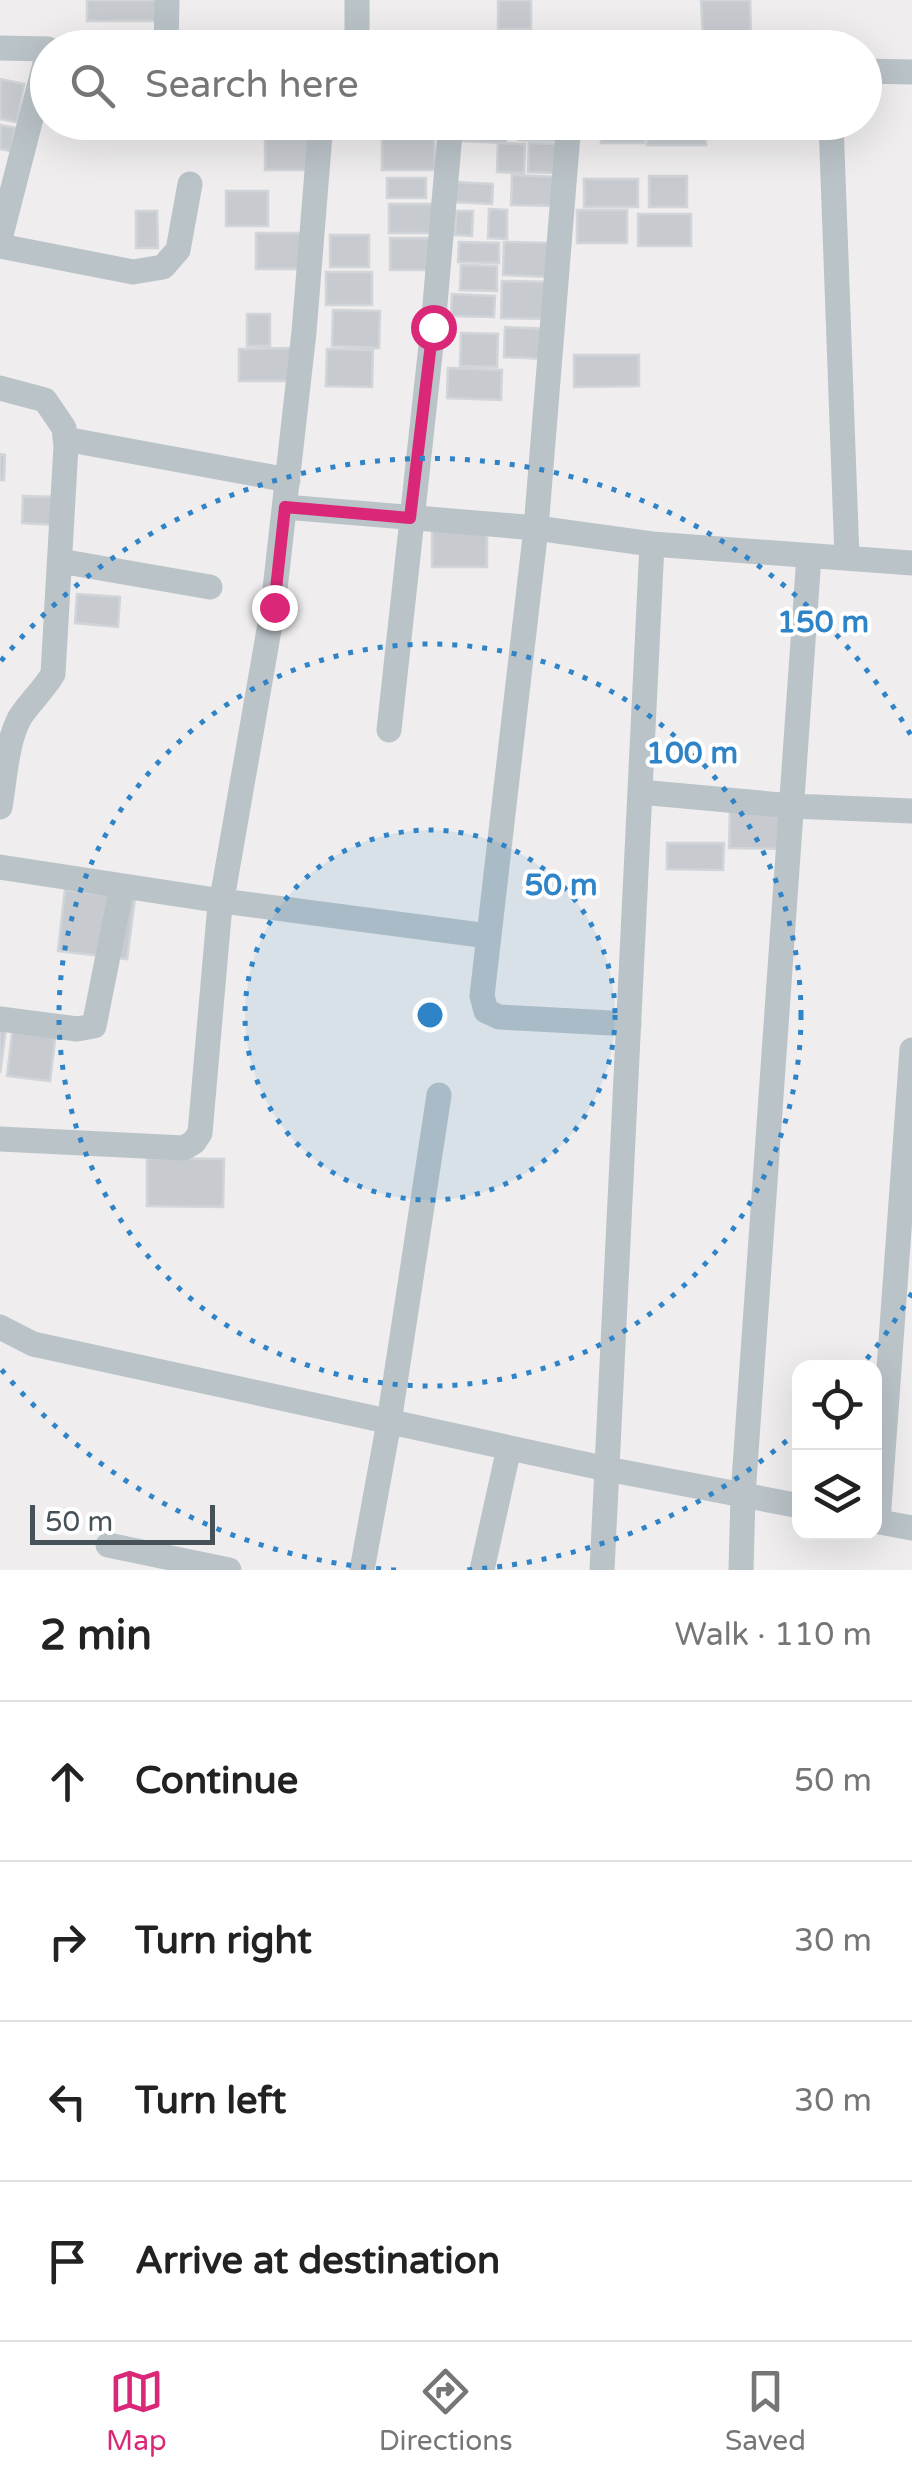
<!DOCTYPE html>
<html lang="en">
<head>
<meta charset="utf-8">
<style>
	:root { --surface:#fff; --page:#f2f2f2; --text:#222; --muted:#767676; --line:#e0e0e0; --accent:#db2777 }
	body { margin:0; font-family:"Varela Round",sans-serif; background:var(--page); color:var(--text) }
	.controls { position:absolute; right:30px; bottom:30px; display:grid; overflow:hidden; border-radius:20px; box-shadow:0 10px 40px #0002 }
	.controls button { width:90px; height:90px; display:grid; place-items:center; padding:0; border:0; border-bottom:2px solid var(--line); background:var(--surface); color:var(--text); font:50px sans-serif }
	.scale { position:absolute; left:30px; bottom:25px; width:185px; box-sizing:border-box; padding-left:10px; border:5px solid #475258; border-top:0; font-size:28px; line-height:35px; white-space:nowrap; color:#475258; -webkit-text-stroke:8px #fff; paint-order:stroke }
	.stop { position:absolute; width:30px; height:30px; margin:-22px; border:8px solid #db2777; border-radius:50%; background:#fff }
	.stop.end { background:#db2777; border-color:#fff; box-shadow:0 2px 10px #0008 }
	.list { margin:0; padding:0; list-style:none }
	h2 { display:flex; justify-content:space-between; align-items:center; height:130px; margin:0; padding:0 40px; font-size:42px }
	h2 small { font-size:32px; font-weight:400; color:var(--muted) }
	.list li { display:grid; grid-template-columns:65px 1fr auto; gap:30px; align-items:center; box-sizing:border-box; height:160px; padding:0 40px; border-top:2px solid var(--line) }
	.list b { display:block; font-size:38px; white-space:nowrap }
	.list em { font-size:32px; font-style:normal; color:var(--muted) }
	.icon { flex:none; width:55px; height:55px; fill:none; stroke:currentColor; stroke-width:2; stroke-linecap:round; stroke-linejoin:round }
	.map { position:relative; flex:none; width:912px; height:1570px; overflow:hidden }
	.search { position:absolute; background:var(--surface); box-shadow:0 10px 40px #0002; left:30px; right:30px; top:30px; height:110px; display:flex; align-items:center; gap:25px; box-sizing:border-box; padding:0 35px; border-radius:55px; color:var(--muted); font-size:38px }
	.sheet { height:770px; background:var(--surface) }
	nav { display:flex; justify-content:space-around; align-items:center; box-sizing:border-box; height:140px; border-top:2px solid var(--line); background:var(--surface); font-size:28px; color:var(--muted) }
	nav a { display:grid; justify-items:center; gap:5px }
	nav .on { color:var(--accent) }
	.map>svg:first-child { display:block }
	.building { fill:#c7cbcf; stroke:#d1d4d8; stroke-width:2.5 }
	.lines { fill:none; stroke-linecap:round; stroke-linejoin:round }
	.minor { stroke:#bac3c8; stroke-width:25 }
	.route { stroke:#db2777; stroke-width:12 }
	.ring { fill:none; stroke:#2f83c7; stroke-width:5; stroke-dasharray:5 10 }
	.centre { fill:#2f83c7; stroke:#fff; stroke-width:5 }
	.ring-label { font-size:30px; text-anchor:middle; font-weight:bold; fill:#2f83c7; stroke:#fff; stroke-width:8; stroke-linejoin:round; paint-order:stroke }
</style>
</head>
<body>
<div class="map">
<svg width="912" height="1570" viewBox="0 0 912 1570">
	<rect width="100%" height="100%" fill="#efeded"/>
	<path class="building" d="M87 0H156V21H87Z
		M498 0H531V29H498Z
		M701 0H750L751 38 703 40Z
		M0 79 24 84 17 122 0 119Z
		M153 122H178V133H153Z
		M191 122H263V132H191Z
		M270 122H310V131H270Z
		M394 122H436V133H394Z
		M463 122H507L506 143 463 141Z
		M519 122H571L570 141 519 140Z
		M601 122H644V143H601Z
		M647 122H706V145H647Z
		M0 125 15 128 11 151 0 149Z
		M318 134V170H265V135Z
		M382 138H434L435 170H382Z
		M498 143 525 144 524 173 497 172Z
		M529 143 556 144V173L528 172Z
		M512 175 559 177 558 206 511 205Z
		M649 176H687V207H649Z
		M387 178H426V198H387Z
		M584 179H638V207H584Z
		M454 182 493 184 492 204 453 202Z
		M226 191H268V226H226Z
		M389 204H437V233H389Z
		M489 209 507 210V239L488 238Z
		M577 210H627V243H577Z
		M136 211H157L158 248H136Z
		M456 211H473L472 236 455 235Z
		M638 214H691V246H638Z
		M256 233H303V269H256Z
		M330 235H369V267H330Z
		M390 238H431V270H390Z
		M459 242 499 243V263L458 262Z
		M504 242 553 243 552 277 503 275Z
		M461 265 497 266V291L460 290Z
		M326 272H372V305H326Z
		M502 281 550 282 549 319 501 318Z
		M452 294 495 296 494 317 451 316Z
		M333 310 380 311 379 348 332 346Z
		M247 314H270V346H247Z
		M505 327 549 329 548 359 504 357Z
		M461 333 498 334 497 367 460 366Z
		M292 348V381H239V349Z
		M327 349 373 350 372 387 326 386Z
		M574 355H639V386L574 387Z
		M448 368 502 370 501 400 447 398Z
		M0 454 5 455 4 480H0Z
		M23 496 57 497 56 525 22 523Z
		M432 528H487V567H432Z
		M77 594 120 597 118 627 75 623Z
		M730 812H786V849L729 848Z
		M667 843H724L723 870 667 869Z
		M65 890 135 898 127 959 58 951Z
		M13 1026 56 1031 50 1081 7 1076Z
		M0 1027 6 1028 0 1073Z
		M147 1158 224 1159 223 1207 147 1206Z"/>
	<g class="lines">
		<path class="minor" d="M357 0V48
			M0 48 48 49
			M166 48 167 0
			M864 71 912 72
			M569 122 536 528 482 996 486 1011 499 1017 629 1024
			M831 122 847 558
			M0 239 48 52
			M0 246 133 272 163 267 178 250 190 184
			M0 388 45 400 64 428 66 446 53 674C43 691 26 706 19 719 6 745 5 779 0 807
			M65 439 288 480
			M285 507 536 528 652 544 912 563
			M60 561 210 587
			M389 730 433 327 451 122
			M640 792 792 806 912 811
			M0 867 222 901 488 936
			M0 1019 77 1029 94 1026 122 886
			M0 1139 184 1148 194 1142 200 1133 219 916 273 607 304 332 321 122
			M0 1327 33 1344 607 1469 800 1506
			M874 1521 912 1528
			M878 1521 912 1050
			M108 1545 229 1570
			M362 1570 389 1422 439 1095
			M482 1570 509 1448
			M602 1570 652 544
			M741 1570 743 1495 809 556"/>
	</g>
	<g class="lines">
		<path class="route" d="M274 607 285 507 410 518 433 327"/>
	</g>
	<circle cx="430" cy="1015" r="185" fill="#2f83c7" fill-opacity=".12"/>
	<g class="ring">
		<circle cx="430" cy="1015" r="185"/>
		<circle cx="430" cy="1015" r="371"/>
		<path d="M912 1293A556 556 0 0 1 862 1365M798 1431A556 556 0 0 1 464 1570M396 1570A556 556 0 0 1 1 1369M1 661A556 556 0 0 1 912 737"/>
	</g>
	<circle cx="430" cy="1015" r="15" class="centre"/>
	<g class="ring-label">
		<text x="823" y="632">150 m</text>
		<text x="692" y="763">100 m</text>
		<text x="561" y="895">50 m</text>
	</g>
</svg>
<div class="controls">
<button><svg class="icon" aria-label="locate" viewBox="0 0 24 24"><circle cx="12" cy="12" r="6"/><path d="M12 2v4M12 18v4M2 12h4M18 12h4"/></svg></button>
<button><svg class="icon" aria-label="layers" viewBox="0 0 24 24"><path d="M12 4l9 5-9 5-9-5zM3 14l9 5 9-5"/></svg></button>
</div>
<div class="scale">50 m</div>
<div class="stop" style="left:433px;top:327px"></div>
<div class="stop end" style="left:274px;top:607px"></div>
<div class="search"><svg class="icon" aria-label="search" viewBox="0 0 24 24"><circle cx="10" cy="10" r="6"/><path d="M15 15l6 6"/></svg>Search here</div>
</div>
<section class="sheet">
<h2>2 min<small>Walk · 110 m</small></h2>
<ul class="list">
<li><svg class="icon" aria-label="ahead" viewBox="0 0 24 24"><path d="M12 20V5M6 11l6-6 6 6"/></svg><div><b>Continue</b></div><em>50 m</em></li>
<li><svg class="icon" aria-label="right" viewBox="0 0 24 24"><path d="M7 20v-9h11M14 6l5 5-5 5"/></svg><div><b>Turn right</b></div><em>30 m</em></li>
<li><svg class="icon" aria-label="left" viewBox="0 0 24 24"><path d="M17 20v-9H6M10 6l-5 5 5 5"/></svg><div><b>Turn left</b></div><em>30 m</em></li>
<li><svg class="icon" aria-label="arrive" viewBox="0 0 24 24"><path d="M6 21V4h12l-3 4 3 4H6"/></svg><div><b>Arrive at destination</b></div></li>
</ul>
</section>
<nav>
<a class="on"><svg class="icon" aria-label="map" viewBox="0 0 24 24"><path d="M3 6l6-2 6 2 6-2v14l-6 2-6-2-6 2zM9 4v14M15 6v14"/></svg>Map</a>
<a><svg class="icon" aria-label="directions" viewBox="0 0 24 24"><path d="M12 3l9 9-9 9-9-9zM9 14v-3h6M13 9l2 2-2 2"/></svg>Directions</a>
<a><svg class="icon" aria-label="saved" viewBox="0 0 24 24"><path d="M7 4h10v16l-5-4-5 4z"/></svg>Saved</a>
</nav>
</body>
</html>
